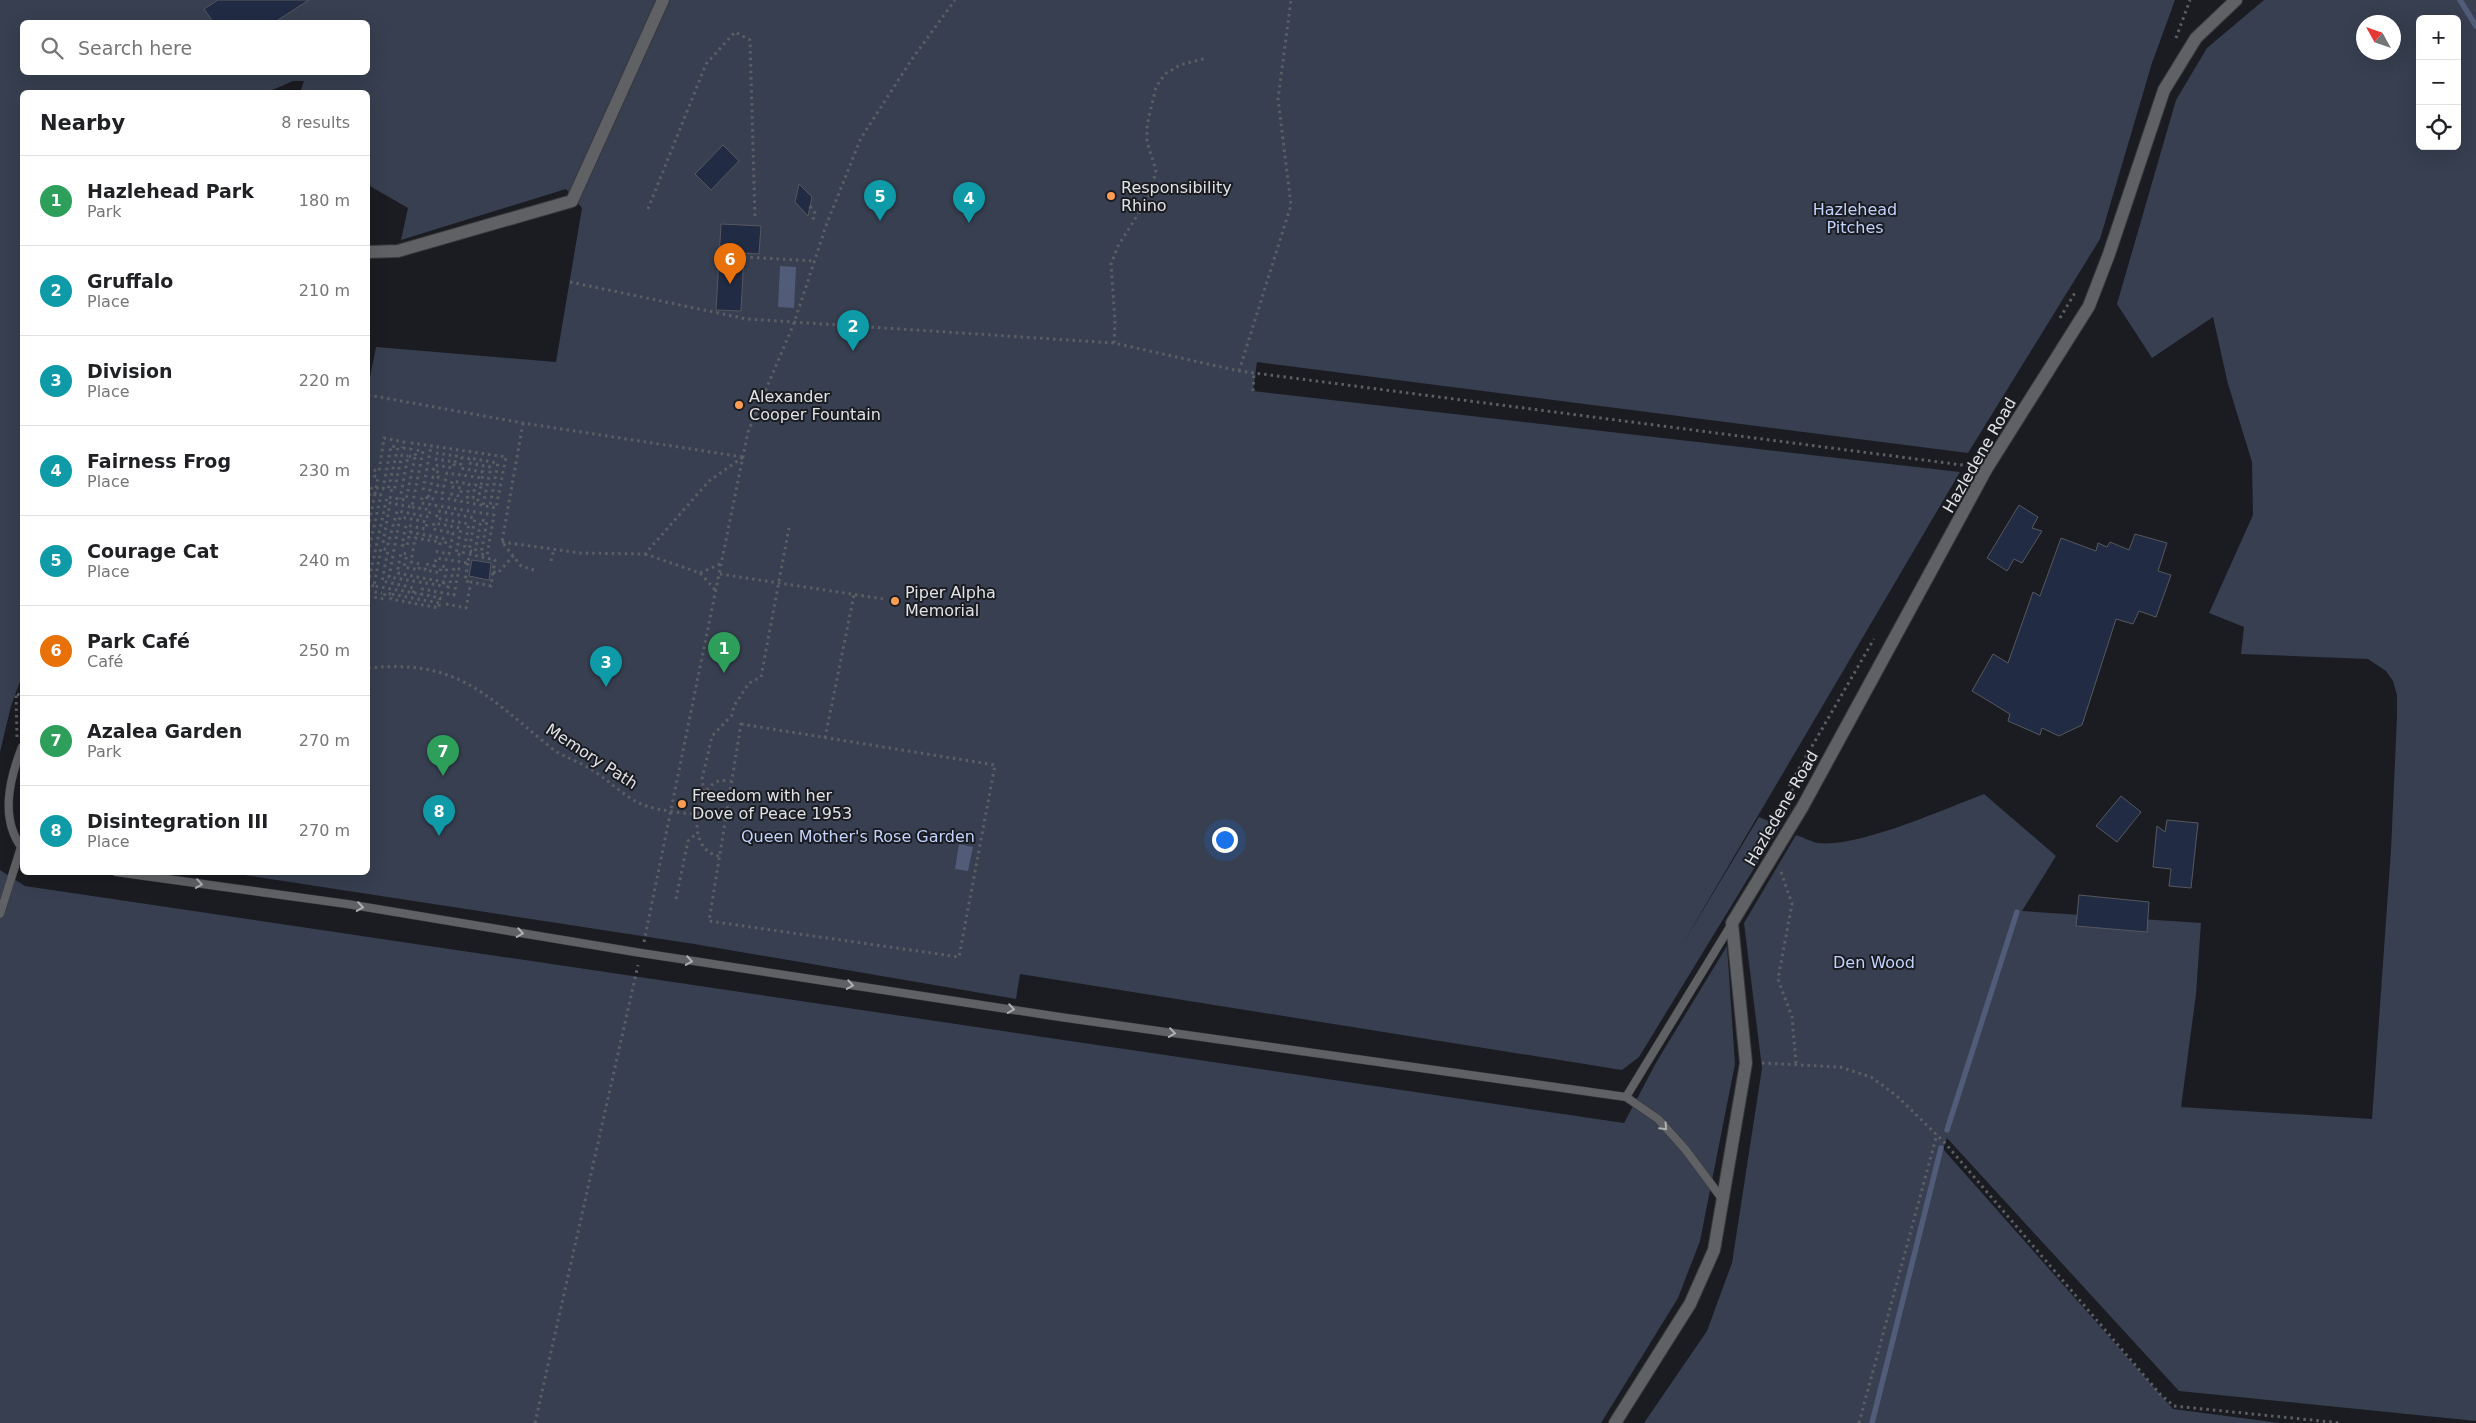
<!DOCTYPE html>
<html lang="en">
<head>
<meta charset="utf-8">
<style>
	:root { --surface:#fff; --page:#f6f6f6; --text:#202124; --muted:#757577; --line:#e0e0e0; --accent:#2563eb }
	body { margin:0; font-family:"DejaVu Sans",sans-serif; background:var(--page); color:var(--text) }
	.controls { position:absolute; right:15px; top:15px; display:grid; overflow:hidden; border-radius:8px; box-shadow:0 5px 20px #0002 }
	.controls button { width:45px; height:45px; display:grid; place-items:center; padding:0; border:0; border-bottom:1px solid var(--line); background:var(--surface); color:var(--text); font:25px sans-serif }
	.compass { position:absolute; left:2356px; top:15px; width:45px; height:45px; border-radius:50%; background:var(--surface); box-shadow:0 5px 20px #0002; rotate:310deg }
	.you { position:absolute; left:1224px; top:839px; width:18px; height:18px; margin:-12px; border:4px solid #fff; border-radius:50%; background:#1a73e8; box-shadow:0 0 0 8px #1a73e833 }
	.badge { display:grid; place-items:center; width:32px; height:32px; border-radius:50%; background:var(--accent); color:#fff; font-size:16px; font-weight:700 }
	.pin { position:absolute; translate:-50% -41px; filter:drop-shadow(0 1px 2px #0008) }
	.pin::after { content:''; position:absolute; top:26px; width:18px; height:15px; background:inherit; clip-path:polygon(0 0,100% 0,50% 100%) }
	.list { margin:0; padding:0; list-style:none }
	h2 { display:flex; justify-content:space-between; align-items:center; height:65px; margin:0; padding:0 20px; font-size:21px }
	h2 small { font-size:16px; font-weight:400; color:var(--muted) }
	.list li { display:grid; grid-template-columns:32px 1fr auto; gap:15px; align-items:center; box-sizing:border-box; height:90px; padding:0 20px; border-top:1px solid var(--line) }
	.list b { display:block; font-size:19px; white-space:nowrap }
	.list p { margin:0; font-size:16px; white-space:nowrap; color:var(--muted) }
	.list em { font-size:16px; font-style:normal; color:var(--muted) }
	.icon { flex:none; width:28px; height:28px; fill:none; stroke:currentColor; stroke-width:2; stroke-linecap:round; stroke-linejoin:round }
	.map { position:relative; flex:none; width:2476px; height:1423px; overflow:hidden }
	.search { position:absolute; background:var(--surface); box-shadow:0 5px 20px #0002; left:20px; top:20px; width:350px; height:55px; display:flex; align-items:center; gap:12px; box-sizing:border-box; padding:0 18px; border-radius:8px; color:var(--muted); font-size:19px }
	.panel { position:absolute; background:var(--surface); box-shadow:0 5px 20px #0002; left:20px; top:90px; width:350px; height:785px; border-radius:8px }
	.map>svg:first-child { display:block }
	.green { fill:#373f50; fill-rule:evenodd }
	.water { fill:#515c78 }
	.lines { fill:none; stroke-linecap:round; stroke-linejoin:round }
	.stream { stroke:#515c78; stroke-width:5.5 }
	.building { fill:#212b44; stroke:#56585e }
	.lane-casing { stroke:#36383c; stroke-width:9 }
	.street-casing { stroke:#36383c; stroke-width:14 }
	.path { stroke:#5c5e63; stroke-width:3; stroke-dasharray:2.5 4; stroke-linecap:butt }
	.lane { stroke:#606164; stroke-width:8 }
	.street { stroke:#606164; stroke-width:12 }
	.oneway { stroke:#adaeb1 }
	.poi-dot { fill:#fc9d53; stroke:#1a1c21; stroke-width:2 }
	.labels { text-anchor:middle; stroke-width:4; stroke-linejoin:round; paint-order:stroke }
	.poi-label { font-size:16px; fill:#e0e2e5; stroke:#1a1c21; text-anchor:start }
	.park-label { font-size:16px; fill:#c1d3fd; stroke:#1a1c21 }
	.street-label { font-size:16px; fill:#e0e2e5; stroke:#1a1c21 }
</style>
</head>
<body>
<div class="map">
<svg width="2476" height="1423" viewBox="0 0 2476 1423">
	<rect width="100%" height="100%" fill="#1a1c21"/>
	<path class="green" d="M0 0H2175L2152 63 2100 239 1968 453 1257 362 1253 391 1960 472 1682 945 1759 817 1780 826 1639 1057 1622 1070 1020 974 1016 999 694 944 232 873 368 872V387L376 347 556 362 582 208 566 189 401 240 408 208 368 185V92H300L304 81H293L268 92H22V676L11 706 0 752ZM22 22H368V72H22Z
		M2264 0H2476V1421L2179 1391 1947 1138 1943 1149 2173 1409 2280 1423H1644L1707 1331 1732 1263 1762 1068 1744 923 1796 835C1803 837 1811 842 1818 843 1858 848 1944 809 1984 794L2056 856 2022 911 2201 923 2196 994 2181 1107 2372 1119 2391 850 2397 717V695L2393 681 2386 671 2368 659 2241 654 2244 627 2209 613 2253 515 2252 462 2228 384 2213 317 2152 358 2117 304 2176 100 2207 48ZM2420 19H2457V146H2420ZM2364 22H2394V52H2364Z
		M0 870 25 886 1624 1123 1657 1061 1727 946 1735 1064 1700 1241 1678 1298 1601 1423H0Z"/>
	<path class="water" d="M780 266 796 267 794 308 778 307Z
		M959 844 973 847 968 871 955 869Z"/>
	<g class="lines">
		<path class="stream" d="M2460 0 2476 26
			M1947 1130 2017 912
			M1872 1423 1941 1148"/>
	</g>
	<path class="building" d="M218 0H309L275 22H213L204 9Z
		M723 145 739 161 711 190 695 174Z
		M799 184 812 197 808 216 795 202Z
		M721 224 761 226 759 254 744 253 741 311 716 310Z
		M2019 505 2038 517 2032 528 2042 531 2022 563 2014 559 2007 571 1987 558Z
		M2135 534 2167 543 2158 571 2171 575 2156 617 2139 611 2133 624 2116 619 2082 725 2059 736 2042 728 2040 735 2008 721 2010 714 1972 691 1993 654 2008 663 2033 592 2040 596 2061 538 2096 551 2098 543 2107 547 2110 542 2129 550Z
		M472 560 491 563 489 580 469 576Z
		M2121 796 2141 812 2117 842 2096 826Z
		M2167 820 2198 823 2191 888 2169 886 2171 869 2153 867 2157 826 2165 832Z
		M2079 895 2149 902 2147 932 2076 926Z"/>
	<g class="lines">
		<defs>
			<path id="lane" d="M22 747C9 780 0 819 22 848
				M116 872 347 904 641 953 1060 1017 1626 1097 1731 925
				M0 914 21 847
				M1626 1097 1658 1119 1685 1149 1723 1200"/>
			<path id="street" d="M368 252 398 251 572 201 663 0
				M1615 1423 1690 1304 1714 1250 1746 1063 1732 923 1803 806 1987 468 2089 306 2109 254 2164 90 2196 38 2236 0"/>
		</defs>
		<use href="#lane" class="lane-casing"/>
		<use href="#street" class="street-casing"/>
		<path class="path" d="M2176 38 2190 0
			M810 206 815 213 812 223
			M648 209 706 64 735 32 750 40 755 218
			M744 257 815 261
			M570 282 747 319 1114 343 1239 371 1970 466
			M2060 318 2076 291
			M1114 343 1115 321 1111 264 1118 246 1150 195 1156 170 1147 142V125L1156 87 1165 74 1180 65 1207 58
			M1239 371 1291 205 1278 99 1291 0
			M1253 391 1254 372
			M368 395 523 423 743 457
			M523 423 502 542 521 566 537 571
			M403 448 411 449 412 443 506 457 496 508 449 499 450 494 460 496 462 488 451 487 452 481 469 484 467 497 473 498 475 485 481 486 477 504
			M436 453 462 457 460 468 483 472 481 486
			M435 459 455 462 456 455
			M376 488 378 477 374 476 375 470 379 471 384 438 404 442 402 448
			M423 490 431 446
			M428 498 422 497 421 503 494 515 487 555 481 554 487 521 481 520 475 552 469 551 475 518 438 511 436 518 469 524 463 555 456 554 461 528 434 523 433 529 453 533 449 554 434 551
			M434 499 428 498 433 477 438 478 439 472 433 471 435 465 453 468 455 462
			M442 500 443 493 436 492 438 485 444 486 447 473 482 478
			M368 502 372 486
			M483 505 491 467 468 463 469 458 498 463 490 506
			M412 507 430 510 429 517 397 511 388 544 383 543 390 503 412 507 423 451 416 450 415 457
			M368 528 375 494
			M371 540 381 495 375 494 376 488 383 489 391 446 398 447 388 490 394 491 402 455 408 456
			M502 542 580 553 645 554 709 481 743 457
			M440 545V542L415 538 411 562 420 564 419 570 404 567 407 554 401 553 397 573 444 582 447 567 441 566 440 573 425 570 426 564 435 566 436 558 468 563 469 555
			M368 546H370L368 558
			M469 554 495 560 493 572 498 573 513 556
			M645 554 700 573 717 592
			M551 561 554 549
			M468 563 465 581 471 582
			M700 573 722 563
			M720 574 884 599
			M444 582 443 586 389 577 400 517 427 522 426 529 406 525 402 545 407 546 410 532 446 539 445 546
			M374 586 368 584 387 497 406 500 415 457 408 456 400 499
			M368 591 382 593
			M413 593 414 588 382 581 388 550 381 548 374 586 421 594
			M368 596 384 599 385 593 391 594
			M439 603 391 594V599L439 608 440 598 421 594 422 589 454 595 459 569 454 568 449 587 443 586
			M446 604 466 608 471 582 491 586 493 572
			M368 668C457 659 485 694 549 746 560 756 576 760 589 768 606 778 621 794 639 803 660 813 701 814 725 818
			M741 724 995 765 959 957 709 921Z
			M17 737 16 693 22 697
			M825 738 854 595
			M1793 791 1789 786 1874 639
			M704 792 702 779 712 736 732 715 734 706 749 683 761 677 789 528
			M719 856C683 849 697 786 719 781 722 780 728 781 731 781
			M1781 872 1792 904 1778 979 1792 1017 1796 1063
			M676 899 688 841 697 833
			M644 942 748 432 794 323 827 223 861 138 912 59 955 0
			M1762 1063 1840 1067 1871 1077 1897 1096 1945 1143 2160 1394 2174 1406 2341 1423
			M535 1423 638 965
			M1859 1423 1937 1134"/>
		<use href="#lane" class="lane"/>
		<use href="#street" class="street"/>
	</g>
	<defs><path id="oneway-chevron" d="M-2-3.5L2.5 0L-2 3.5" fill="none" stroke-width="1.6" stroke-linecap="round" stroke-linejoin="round" transform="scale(1.25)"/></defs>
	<g class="oneway">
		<use href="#oneway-chevron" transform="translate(199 884) rotate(8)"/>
		<use href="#oneway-chevron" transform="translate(360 907) rotate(9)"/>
		<use href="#oneway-chevron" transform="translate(520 933) rotate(9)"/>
		<use href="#oneway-chevron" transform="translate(689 961) rotate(9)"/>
		<use href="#oneway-chevron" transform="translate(850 985) rotate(9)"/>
		<use href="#oneway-chevron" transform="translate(1011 1009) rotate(9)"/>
		<use href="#oneway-chevron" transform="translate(1172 1033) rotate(8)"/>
		<use href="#oneway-chevron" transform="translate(1664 1127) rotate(47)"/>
	</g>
	<g class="poi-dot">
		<circle cx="1111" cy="196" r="5"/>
		<circle cx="739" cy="405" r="5"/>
		<circle cx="895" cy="601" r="5"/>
		<circle cx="682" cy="804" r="5"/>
	</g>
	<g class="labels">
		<g class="poi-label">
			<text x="1121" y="193">Responsibility<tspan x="1121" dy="18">Rhino</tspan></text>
			<text x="749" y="402">Alexander<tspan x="749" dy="18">Cooper Fountain</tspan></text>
			<text x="905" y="598">Piper Alpha<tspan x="905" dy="18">Memorial</tspan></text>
			<text x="692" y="801">Freedom with her<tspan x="692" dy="18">Dove of Peace 1953</tspan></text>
		</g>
		<g class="park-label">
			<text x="1855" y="215">Hazlehead<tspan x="1855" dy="18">Pitches</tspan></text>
			<text x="858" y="842">Queen Mother's Rose Garden</text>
			<text x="1874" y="968">Den Wood</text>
		</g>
		<g class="street-label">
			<text transform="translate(1979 455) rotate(-60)" y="6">Hazledene Road</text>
			<text transform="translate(592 756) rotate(33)" y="6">Memory Path</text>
			<text transform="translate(1781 808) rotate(-60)" y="6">Hazledene Road</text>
		</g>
	</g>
</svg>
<div class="controls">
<button>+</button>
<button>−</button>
<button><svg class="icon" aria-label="locate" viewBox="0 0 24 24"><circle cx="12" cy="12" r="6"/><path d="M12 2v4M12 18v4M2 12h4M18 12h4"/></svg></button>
</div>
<svg class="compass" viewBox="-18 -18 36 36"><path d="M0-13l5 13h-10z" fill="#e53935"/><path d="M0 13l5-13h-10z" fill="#757577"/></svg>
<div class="you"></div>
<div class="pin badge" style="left:724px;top:673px;background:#2e9e5b">1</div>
<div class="pin badge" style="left:853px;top:351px;background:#0f9aa8">2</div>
<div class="pin badge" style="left:606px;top:687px;background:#0f9aa8">3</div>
<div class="pin badge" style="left:969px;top:223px;background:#0f9aa8">4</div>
<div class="pin badge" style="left:880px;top:221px;background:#0f9aa8">5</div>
<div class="pin badge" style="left:730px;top:284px;background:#e8710a">6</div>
<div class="pin badge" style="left:443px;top:776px;background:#2e9e5b">7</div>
<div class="pin badge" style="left:439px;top:836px;background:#0f9aa8">8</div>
<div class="search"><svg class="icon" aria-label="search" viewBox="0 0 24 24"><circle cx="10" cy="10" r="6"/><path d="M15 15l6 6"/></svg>Search here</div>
<section class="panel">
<h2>Nearby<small>8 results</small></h2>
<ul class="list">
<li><span class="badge" style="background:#2e9e5b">1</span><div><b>Hazlehead Park</b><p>Park</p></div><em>180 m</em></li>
<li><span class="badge" style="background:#0f9aa8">2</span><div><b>Gruffalo</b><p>Place</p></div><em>210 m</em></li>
<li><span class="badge" style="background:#0f9aa8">3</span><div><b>Division</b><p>Place</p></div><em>220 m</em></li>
<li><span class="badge" style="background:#0f9aa8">4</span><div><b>Fairness Frog</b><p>Place</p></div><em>230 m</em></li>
<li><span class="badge" style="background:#0f9aa8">5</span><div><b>Courage Cat</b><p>Place</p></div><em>240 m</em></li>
<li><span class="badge" style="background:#e8710a">6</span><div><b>Park Café</b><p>Café</p></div><em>250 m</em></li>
<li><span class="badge" style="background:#2e9e5b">7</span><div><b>Azalea Garden</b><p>Park</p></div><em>270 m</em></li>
<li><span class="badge" style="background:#0f9aa8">8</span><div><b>Disintegration III</b><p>Place</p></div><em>270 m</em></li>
</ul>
</section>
</div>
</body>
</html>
